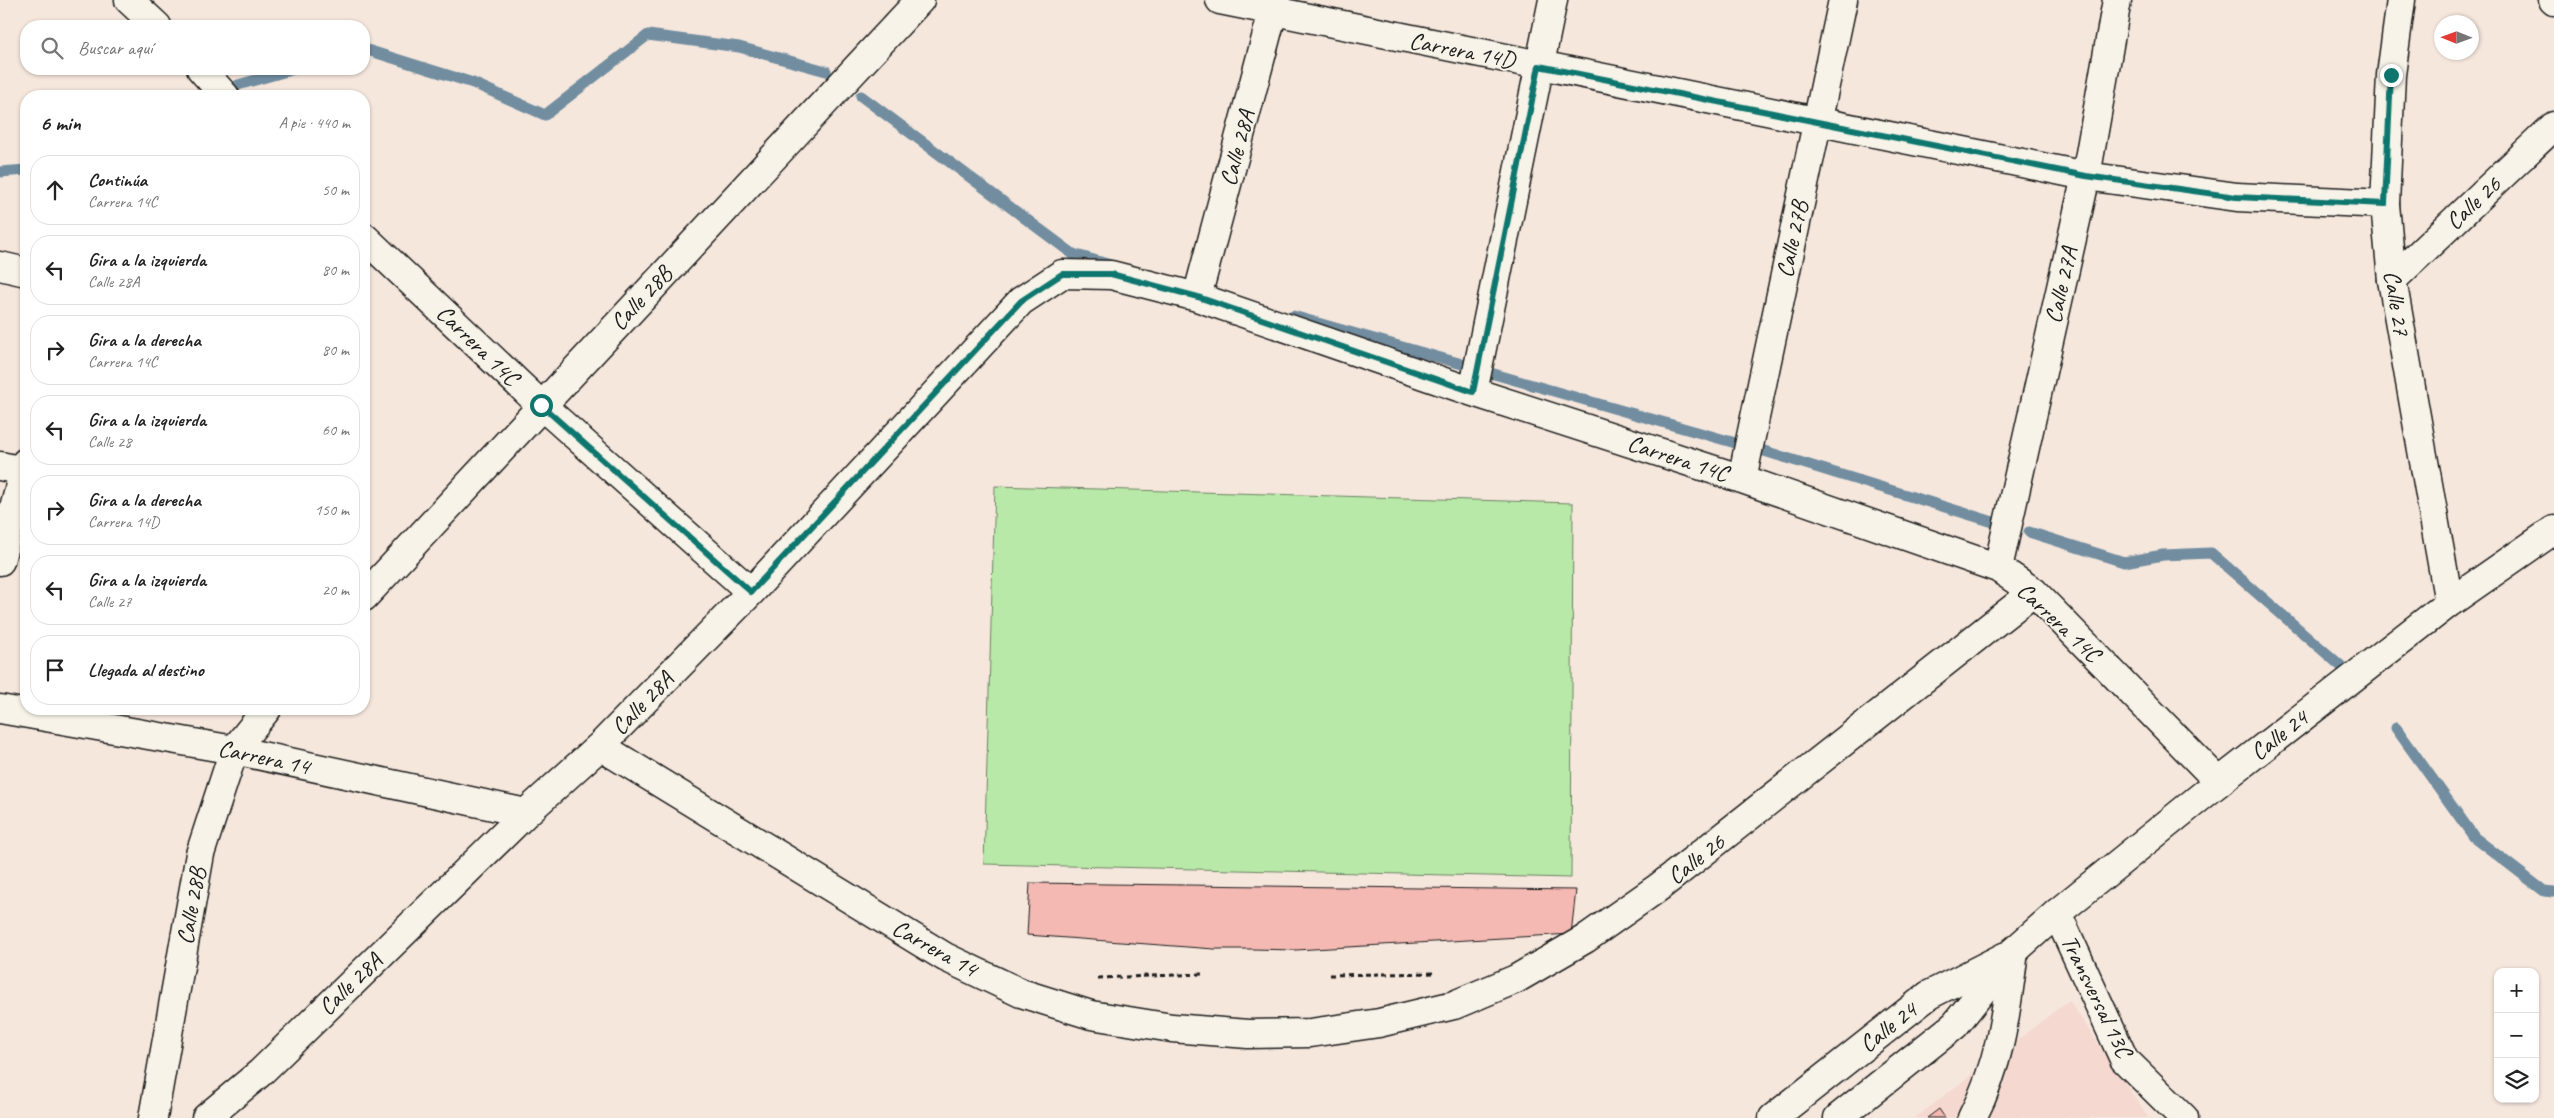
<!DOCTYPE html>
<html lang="es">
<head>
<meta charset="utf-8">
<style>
	:root { --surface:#fff; --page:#f2f2f2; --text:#222; --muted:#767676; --line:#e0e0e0 }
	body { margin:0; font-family:Caveat,sans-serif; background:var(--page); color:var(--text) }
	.controls { position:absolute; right:15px; bottom:15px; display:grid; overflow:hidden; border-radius:10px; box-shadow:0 1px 4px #0004 }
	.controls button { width:45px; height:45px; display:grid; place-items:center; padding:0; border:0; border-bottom:1px solid var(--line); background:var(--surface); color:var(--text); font:25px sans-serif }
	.compass { position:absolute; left:2434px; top:15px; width:45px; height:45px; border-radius:50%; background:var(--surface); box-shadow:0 1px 4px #0004; rotate:271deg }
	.stop { position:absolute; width:15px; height:15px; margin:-11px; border:4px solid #0f766e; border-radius:50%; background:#fff }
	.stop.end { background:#0f766e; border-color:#fff; box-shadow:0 1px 5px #0008 }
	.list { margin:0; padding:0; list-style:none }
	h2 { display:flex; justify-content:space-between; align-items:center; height:65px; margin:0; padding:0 20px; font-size:21px }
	h2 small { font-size:16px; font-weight:400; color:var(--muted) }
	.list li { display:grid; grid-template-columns:32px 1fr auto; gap:15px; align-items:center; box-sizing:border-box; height:70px; margin:0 10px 10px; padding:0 10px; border:1px solid var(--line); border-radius:20px }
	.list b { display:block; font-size:19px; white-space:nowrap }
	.list p { margin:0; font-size:16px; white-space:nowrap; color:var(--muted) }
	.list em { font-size:16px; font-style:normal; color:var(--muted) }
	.icon { flex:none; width:28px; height:28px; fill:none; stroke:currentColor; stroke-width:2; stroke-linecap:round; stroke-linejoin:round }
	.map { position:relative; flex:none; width:2554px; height:1118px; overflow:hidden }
	.search { position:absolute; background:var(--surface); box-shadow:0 1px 4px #0004; left:20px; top:20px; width:350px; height:55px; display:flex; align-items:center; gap:12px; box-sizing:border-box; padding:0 18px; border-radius:20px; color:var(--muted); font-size:19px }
	.panel { position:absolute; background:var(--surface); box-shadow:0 1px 4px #0004; left:20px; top:90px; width:350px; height:625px; border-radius:20px }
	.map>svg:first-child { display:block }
	.built { fill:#f5d9d0 }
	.green { fill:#b9e9a8; stroke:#6a8262 }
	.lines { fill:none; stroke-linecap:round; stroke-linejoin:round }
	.stream { stroke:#718d9f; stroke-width:11 }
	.building { fill:#f4b9b2; stroke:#1c1c1c }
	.minor-casing { stroke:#1c1c1c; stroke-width:31 }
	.major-casing { stroke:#1c1c1c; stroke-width:31 }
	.path { stroke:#1c1c1c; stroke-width:3; stroke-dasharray:5 4; stroke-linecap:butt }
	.minor { stroke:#f7f3e8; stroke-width:28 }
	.major { stroke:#f7f3e8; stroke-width:28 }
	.route { stroke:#0f766e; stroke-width:6 }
	.labels { text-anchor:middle; stroke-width:4; stroke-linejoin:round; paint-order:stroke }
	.street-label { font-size:24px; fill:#1c1c1c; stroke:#f7f3e8 }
</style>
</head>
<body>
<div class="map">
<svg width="2554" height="1118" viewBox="0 0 2554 1118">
	<rect width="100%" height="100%" fill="#f6e7dd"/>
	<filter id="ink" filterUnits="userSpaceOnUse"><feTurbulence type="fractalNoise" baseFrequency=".02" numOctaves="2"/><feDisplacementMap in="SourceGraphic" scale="10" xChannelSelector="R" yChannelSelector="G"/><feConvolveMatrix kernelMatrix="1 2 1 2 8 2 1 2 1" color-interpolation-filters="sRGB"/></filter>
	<g filter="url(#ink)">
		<path class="built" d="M2069 1000 2149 1118H1915Z"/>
		<path class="green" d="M995 486 1573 503 1571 878 984 864Z"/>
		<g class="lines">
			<path class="stream" d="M364 49 473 83 545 115 648 35 739 47 826 71
				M238 85 294 69
				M861 96 1073 254 1111 265
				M0 172 26 170
				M1293 316 1469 366
				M1487 372 1739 444
				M1761 450 2003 525
				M2029 532 2124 562 2163 555 2211 553 2341 666
				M2396 728 2474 837 2544 891 2554 892"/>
		</g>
		<path class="building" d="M1030 883 1576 890 1571 934 1296 950 1252 949H1214L1027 935Z
			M1939 1109 1945 1118H1927Z"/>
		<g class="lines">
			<defs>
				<path id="minor" d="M129 0 157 26
					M1220 0 2086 176 2237 197 2385 204
					M2553 0 2554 1
					M201 69 225 96
					M364 237 541 405 751 592
					M0 266 26 272
					M2392 280 2554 126
					M1197 297 1276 0
					M1473 392 1553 0
					M0 466 24 471
					M1742 479 1843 0
					M0 561 26 462
					M1998 568 2086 176 2117 0
					M364 597 920 0
					M0 709 234 750 526 813
					M600 746 945 957 1021 993 1091 1015 1172 1028 1248 1034 1310 1033 1379 1023 1454 1005 1516 979 1585 939 1659 887 2034 592
					M2057 913 2124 1059 2184 1118
					M153 1118 200 854 234 750 267 709
					M206 1118 260 1073 526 813 600 746 751 592 1021 301 1062 274 1111 275 1197 297 1473 392 1742 479 1998 568 2034 592 2219 782
					M1972 1118C2001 1062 2006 1013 2014 951"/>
				<path id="major" d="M2401 0 2391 75 2385 204 2392 280 2449 603
					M1773 1118 1929 995 2006 956
					M1838 1118 1955 1025 2014 951 2057 913 2219 782 2449 603 2554 530"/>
			</defs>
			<use href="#minor" class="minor-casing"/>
			<use href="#major" class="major-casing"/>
			<path class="path" d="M1329 975 1436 973
				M1098 978 1203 974"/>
			<use href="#minor" class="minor"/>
			<use href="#major" class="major"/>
		</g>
	</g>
	<g class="lines" filter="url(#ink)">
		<path class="route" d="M541 405 751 592 1021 301 1062 274H1111L1198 297 1473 392 1539 66 2086 176 2236 197 2385 204 2391 75"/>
	</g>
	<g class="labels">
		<g class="street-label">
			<text transform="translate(1462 50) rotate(11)" y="8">Carrera 14D</text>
			<text transform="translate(1237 148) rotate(-75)" y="8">Calle 28A</text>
			<text transform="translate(2473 203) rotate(-43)" y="8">Calle 26</text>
			<text transform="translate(1792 239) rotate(-78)" y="8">Calle 27B</text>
			<text transform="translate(2061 285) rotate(-77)" y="8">Calle 27A</text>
			<text transform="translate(641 298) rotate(-47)" y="8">Calle 28B</text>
			<text transform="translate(2397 303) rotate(81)" y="8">Calle 27</text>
			<text transform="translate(478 345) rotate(44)" y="8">Carrera 14C</text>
			<text transform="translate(1678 458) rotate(18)" y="8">Carrera 14C</text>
			<text transform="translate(2059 622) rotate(43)" y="8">Carrera 14C</text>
			<text transform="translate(642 703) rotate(-46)" y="8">Calle 28A</text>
			<text transform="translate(2279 735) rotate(-38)" y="8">Calle 24</text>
			<text transform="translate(264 757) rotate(12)" y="8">Carrera 14</text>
			<text transform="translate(1696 859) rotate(-38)" y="8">Calle 26</text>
			<text transform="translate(191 906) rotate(-80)" y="8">Calle 28B</text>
			<text transform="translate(935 948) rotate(29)" y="8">Carrera 14</text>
			<text transform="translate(350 984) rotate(-44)" y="8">Calle 28A</text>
			<text transform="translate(2097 996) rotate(64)" y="8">Transversal 13C</text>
			<text transform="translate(1888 1027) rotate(-38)" y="8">Calle 24</text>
		</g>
	</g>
</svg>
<div class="controls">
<button>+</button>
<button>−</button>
<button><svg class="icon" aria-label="layers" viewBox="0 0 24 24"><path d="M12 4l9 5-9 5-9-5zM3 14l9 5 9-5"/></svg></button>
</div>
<svg class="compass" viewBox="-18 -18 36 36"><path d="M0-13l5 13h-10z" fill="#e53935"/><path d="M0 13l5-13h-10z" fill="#767676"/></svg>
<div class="stop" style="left:541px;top:405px"></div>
<div class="stop end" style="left:2391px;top:75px"></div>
<div class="search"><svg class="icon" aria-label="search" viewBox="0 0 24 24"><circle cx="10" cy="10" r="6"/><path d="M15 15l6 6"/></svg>Buscar aquí</div>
<section class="panel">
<h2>6 min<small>A pie · 440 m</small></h2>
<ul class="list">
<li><svg class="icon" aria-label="ahead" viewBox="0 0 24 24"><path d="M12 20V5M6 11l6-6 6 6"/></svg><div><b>Continúa</b><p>Carrera 14C</p></div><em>50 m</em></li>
<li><svg class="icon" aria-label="left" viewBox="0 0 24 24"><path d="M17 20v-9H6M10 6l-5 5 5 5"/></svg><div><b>Gira a la izquierda</b><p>Calle 28A</p></div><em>80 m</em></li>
<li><svg class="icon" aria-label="right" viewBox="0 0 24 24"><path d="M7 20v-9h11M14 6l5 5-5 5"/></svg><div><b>Gira a la derecha</b><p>Carrera 14C</p></div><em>80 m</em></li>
<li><svg class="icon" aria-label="left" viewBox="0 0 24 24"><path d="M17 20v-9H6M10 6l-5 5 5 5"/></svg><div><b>Gira a la izquierda</b><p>Calle 28</p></div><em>60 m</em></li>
<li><svg class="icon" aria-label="right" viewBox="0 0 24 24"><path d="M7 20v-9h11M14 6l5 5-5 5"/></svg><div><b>Gira a la derecha</b><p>Carrera 14D</p></div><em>150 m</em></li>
<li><svg class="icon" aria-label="left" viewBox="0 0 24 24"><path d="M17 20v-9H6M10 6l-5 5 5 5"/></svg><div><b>Gira a la izquierda</b><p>Calle 27</p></div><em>20 m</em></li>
<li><svg class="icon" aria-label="arrive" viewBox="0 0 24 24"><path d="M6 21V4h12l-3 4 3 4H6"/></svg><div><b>Llegada al destino</b></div></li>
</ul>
</section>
</div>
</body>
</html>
